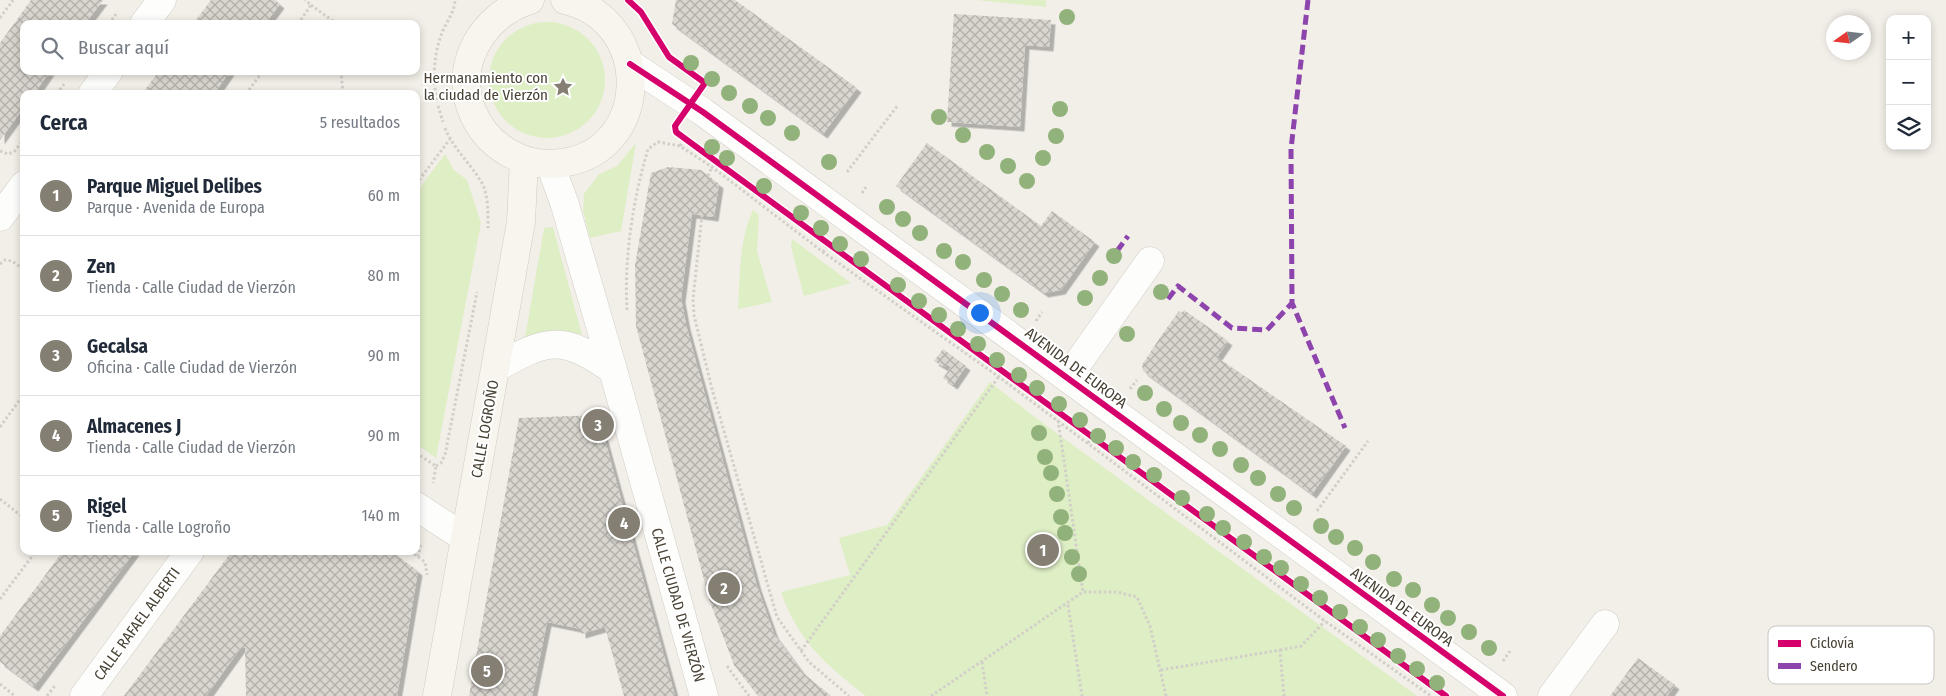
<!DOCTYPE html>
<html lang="es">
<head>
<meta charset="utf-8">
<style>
	:root { --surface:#fff; --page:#f2f2f3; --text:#1f2937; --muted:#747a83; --line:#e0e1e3; --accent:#847e73 }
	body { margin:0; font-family:"Fira Sans Condensed",sans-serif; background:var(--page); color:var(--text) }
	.controls { position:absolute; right:15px; top:15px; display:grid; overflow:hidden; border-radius:10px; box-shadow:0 2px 8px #0003 }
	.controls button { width:45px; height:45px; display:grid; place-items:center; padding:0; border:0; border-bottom:1px solid var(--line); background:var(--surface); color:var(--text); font:25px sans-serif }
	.compass { position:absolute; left:1826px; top:15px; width:45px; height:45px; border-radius:50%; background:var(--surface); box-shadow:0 2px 8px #0003; rotate:256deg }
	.you { position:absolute; left:979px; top:312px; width:18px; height:18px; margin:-12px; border:4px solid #fff; border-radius:50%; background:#1a73e8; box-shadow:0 0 0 8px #1a73e833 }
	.badge { display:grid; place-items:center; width:32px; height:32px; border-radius:50%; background:var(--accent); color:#fff; font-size:16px; font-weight:700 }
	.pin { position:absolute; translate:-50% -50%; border:2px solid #fff; box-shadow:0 1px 5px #0006 }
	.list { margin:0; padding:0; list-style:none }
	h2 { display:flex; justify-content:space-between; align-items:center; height:65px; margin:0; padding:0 20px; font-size:21px }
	h2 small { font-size:16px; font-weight:400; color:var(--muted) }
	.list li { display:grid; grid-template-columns:32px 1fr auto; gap:15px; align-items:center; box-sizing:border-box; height:80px; padding:0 20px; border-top:1px solid var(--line) }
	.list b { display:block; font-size:19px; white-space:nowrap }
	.list p { margin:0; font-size:16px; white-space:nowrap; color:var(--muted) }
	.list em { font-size:16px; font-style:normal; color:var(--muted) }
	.icon { flex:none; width:28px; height:28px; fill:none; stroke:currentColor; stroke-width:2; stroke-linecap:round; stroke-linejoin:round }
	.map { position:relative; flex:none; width:1946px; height:696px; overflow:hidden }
	.search { position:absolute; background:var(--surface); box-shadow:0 2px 8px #0003; left:20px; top:20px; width:400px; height:55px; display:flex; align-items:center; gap:12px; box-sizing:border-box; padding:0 18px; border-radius:10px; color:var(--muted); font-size:19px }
	.panel { position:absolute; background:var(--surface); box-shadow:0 2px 8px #0003; left:20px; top:90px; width:400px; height:465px; border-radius:10px }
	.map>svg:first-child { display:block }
	.green { fill:#deeec5 }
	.building { fill:url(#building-cross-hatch); filter:url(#shadow) }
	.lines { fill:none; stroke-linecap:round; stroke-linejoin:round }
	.minor-casing { stroke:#d0cdc6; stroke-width:29 }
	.secondary-casing { stroke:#d1ccbf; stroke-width:29 }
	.path { stroke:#d2cfc9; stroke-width:3; stroke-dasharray:2.5 2.5; stroke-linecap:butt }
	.minor { stroke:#fdfdfc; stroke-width:28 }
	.secondary { stroke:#f7f5ee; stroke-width:28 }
	.quiet { stroke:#8e44ad; stroke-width:5; stroke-dasharray:10 5; stroke-linecap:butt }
	.cycleway-casing { stroke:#fff; stroke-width:9 }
	.cycleway { stroke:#d6006c; stroke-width:6 }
	.tree { fill:#91b27a }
	.labels { text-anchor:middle; stroke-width:4; stroke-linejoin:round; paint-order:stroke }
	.poi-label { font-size:15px; fill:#484134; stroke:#fff; text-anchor:end }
	.street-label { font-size:15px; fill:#484134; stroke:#fff }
	.key { fill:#fff; stroke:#c8c6c2; stroke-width:1 }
	.key-label { font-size:14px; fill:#484134 }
</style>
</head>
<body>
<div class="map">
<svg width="1946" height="696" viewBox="0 0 1946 696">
	<defs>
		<pattern id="building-cross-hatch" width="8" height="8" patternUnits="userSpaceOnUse" patternTransform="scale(1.25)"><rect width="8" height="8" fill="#d9d6cf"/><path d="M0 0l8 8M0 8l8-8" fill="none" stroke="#b2afa9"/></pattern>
		<filter id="shadow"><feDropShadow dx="4.5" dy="4.5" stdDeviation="0" flood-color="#0004"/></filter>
	</defs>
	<rect width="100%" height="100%" fill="#f2efe8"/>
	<path class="green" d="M977 0H1046V7Z
		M489 80a58 58 0 1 1 116 0a58 58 0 1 1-116 0Z
		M636 143 621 231 590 238 583 211 584 194 599 174 617 166Z
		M445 154 454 170 467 180 481 223 436 458 416 444V193Z
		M753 210 759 215 757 251 772 302 738 309C740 276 739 240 753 210Z
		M553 227 582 335 555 330 525 338 544 228Z
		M792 239 851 283 804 296 791 247Z
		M990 382 1036 418 1417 696H866C826 665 798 641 781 592L850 575 839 538 887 525Z"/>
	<path class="building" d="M31 0H103L85 24H24V71H50L34 94H24V107L0 140V43Z
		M275 0 280 4 265 24H193L211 0Z
		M676 0H735L857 88 823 134 672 24Z
		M954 14 1051 20 1049 47 1025 45 1020 127 947 122Z
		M159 71H230L214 94H142Z
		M927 143 1041 226 1052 211 1095 242 1061 290 1044 293 896 186Z
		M668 167 701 170 719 184 714 217 692 214 681 298 686 325 757 586 774 634 802 672 831 696H758L734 665 710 602 636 326 635 265 651 173Z
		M1184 310 1228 341 1217 357 1346 446 1312 494 1143 371 1142 365 1161 336 1179 311 1181 313Z
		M943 349 966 366 953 385 943 378 951 367 946 364 944 367 934 361Z
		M598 415 675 696H624L605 627 581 634V629L547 622 532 696H469L519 418Z
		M63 551H135L34 687 0 662V636Z
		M232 551H391L418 571 397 696H246L245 648 242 646 206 696H124Z
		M1638 658 1675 685 1667 696H1610Z"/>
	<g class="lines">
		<defs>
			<path id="minor" d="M144 24 162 0
				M630 64 703 112 1503 696
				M92 94 109 71
				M550 164 564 202 613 370 704 696
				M0 217 24 185
				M496 368C548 338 563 335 613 370
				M1068 377 1150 261
				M416 506 465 538
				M84 696 190 551
				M1552 696 1605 624"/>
			<path id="secondary" d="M530 0C483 14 452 66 473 113 482 134 497 148 517 157 532 164 546 165 562 163 652 151 654 20 565 0
				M437 696 521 222 524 160"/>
		</defs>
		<use href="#minor" class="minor-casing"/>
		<use href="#secondary" class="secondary-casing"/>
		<path class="path" d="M311 5 337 24
			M0 18 13 0
			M109 24 116 14
			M298 24 311 5 305 0
			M341 71 343 94
			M57 94 64 84
			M246 94 263 71
			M437 100C432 79 434 53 442 33 446 22 455 12 455 0
			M438 106 443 122
			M445 128C453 148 469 162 480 180 489 193 488 214 488 229
			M680 146 687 134
			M0 151 8 154 14 152 24 139
			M847 172 898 105
			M708 176 712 167
			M416 184 450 139
			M862 193 866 187
			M702 215 693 299 694 315 712 389 777 617 809 662 849 696
			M823 252 831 240
			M0 264 5 260 12 261 24 270
			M627 310C624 256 633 200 648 149L658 142 680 146 712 167 823 252 999 377 1325 621 1431 696
			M1036 321 1042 312
			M1130 389 1137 380
			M1058 420 1083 592
			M0 427 24 394
			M1088 443 1095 433
			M416 453 436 466 433 483
			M436 466 441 463 445 455 477 292
			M0 499 24 518
			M1317 511 1368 441
			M410 551 425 562 427 575
			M418 557 421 543
			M0 599 36 551
			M1068 605 1082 696
			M1280 650 1301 646 1325 621
			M801 651 1005 368
			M1503 661 1510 651
			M982 662 987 696
			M727 666 749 696
			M1161 670 1280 650 1284 696
			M0 684 15 696
			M47 696 56 684
			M931 696 1083 592H1117L1137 597 1150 626 1166 696"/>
		<use href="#minor" class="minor"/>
		<use href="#secondary" class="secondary"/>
		<path class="quiet" d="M1308 0 1291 149 1292 303 1345 428
			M1117 251 1128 236
			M1168 299 1178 286 1232 328 1267 330 1292 303"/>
		<defs>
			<path id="cycleway" d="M628 0 641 12 669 57 705 83 675 126 676 132 1446 696
				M630 64 703 112 1503 696"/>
		</defs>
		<use href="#cycleway" class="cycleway-casing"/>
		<use href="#cycleway" class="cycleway"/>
	</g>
	<g class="tree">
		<circle cx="1067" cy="17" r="8"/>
		<circle cx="691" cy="63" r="8"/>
		<circle cx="712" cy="79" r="8"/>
		<circle cx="729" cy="93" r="8"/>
		<circle cx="750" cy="106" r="8"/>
		<circle cx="1060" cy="109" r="8"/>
		<circle cx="939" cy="117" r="8"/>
		<circle cx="768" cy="118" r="8"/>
		<circle cx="792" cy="133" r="8"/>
		<circle cx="963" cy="135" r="8"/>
		<circle cx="1056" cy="136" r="8"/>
		<circle cx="712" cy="147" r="8"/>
		<circle cx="987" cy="152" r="8"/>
		<circle cx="727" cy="158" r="8"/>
		<circle cx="1043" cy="158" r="8"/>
		<circle cx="829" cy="162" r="8"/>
		<circle cx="1008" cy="166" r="8"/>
		<circle cx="1027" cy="181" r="8"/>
		<circle cx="764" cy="186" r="8"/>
		<circle cx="887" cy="207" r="8"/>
		<circle cx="801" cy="213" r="8"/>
		<circle cx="903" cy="219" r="8"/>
		<circle cx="821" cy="228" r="8"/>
		<circle cx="920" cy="233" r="8"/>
		<circle cx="840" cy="244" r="8"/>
		<circle cx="944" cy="251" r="8"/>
		<circle cx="1114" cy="256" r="8"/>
		<circle cx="861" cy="259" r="8"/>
		<circle cx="963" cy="262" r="8"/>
		<circle cx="1100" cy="278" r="8"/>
		<circle cx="984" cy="280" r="8"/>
		<circle cx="898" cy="285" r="8"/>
		<circle cx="1161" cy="292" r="8"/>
		<circle cx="1002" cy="294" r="8"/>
		<circle cx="1085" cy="298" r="8"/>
		<circle cx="919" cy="301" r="8"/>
		<circle cx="1021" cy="310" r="8"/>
		<circle cx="939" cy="315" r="8"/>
		<circle cx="958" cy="329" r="8"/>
		<circle cx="1127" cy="334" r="8"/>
		<circle cx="978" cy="344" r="8"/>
		<circle cx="997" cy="360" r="8"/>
		<circle cx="1019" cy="375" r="8"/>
		<circle cx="1037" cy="388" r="8"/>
		<circle cx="1145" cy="393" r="8"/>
		<circle cx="1059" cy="404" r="8"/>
		<circle cx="1164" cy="409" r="8"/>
		<circle cx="1080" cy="420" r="8"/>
		<circle cx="1181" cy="423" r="8"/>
		<circle cx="1039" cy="433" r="8"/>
		<circle cx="1200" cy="435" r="8"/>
		<circle cx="1098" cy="436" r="8"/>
		<circle cx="1116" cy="448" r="8"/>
		<circle cx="1220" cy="449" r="8"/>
		<circle cx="1045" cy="457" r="8"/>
		<circle cx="1133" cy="462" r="8"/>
		<circle cx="1241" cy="465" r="8"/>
		<circle cx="1051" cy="473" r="8"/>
		<circle cx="1154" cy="475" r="8"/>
		<circle cx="1258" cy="478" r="8"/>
		<circle cx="1057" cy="494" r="8"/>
		<circle cx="1278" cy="494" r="8"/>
		<circle cx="1182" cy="498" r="8"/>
		<circle cx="1294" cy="508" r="8"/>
		<circle cx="1207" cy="514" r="8"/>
		<circle cx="1061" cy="517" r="8"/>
		<circle cx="1321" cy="526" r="8"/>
		<circle cx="1223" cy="528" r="8"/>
		<circle cx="1065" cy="533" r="8"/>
		<circle cx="1336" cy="537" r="8"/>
		<circle cx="1244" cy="542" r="8"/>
		<circle cx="1355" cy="548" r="8"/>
		<circle cx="1072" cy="557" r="8"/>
		<circle cx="1264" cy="557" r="8"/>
		<circle cx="1373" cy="562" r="8"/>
		<circle cx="1281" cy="568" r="8"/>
		<circle cx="1079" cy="574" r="8"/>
		<circle cx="1394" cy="579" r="8"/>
		<circle cx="1301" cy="584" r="8"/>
		<circle cx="1413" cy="590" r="8"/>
		<circle cx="1320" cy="598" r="8"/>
		<circle cx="1432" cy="605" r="8"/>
		<circle cx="1340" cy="612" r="8"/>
		<circle cx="1448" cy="618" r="8"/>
		<circle cx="1360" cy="627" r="8"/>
		<circle cx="1469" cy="632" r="8"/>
		<circle cx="1378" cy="640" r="8"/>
		<circle cx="1489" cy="648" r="8"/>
		<circle cx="1398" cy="656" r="8"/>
		<circle cx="1417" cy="669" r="8"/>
		<circle cx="1437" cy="683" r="8"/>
	</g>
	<defs>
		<symbol id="sight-bare" viewBox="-9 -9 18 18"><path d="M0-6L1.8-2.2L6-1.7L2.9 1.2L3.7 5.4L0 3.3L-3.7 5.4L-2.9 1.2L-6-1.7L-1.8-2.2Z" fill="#847e73" stroke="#fff" stroke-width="2.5" paint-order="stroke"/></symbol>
	</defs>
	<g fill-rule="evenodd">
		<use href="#sight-bare" x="549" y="73" width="28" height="28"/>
	</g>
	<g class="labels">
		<g class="poi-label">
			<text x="548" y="83">Hermanamiento con<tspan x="548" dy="17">la ciudad de Vierzón</tspan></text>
		</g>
		<g class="street-label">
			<text transform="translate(1076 368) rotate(37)" y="5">AVENIDA DE EUROPA</text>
			<text transform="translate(485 429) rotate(-80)" y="5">CALLE LOGROÑO</text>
			<text transform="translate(678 605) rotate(74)" y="5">CALLE CIUDAD DE VIERZÓN</text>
			<text transform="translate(1402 607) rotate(36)" y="5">AVENIDA DE EUROPA</text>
			<text transform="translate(137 624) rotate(-54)" y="5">CALLE RAFAEL ALBERTI</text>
		</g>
	</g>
	<rect x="1768" y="626" width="166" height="58" rx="8" class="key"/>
	<rect x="1778" y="640" width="23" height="7" fill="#d6006c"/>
	<rect x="1778" y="663" width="23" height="6" fill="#8e44ad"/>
	<g class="key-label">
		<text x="1810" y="648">Ciclovía</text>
		<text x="1810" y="671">Sendero</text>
	</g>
</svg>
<div class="controls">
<button>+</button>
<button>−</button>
<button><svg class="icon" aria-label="layers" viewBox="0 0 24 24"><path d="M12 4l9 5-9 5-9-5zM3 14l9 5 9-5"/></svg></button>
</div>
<svg class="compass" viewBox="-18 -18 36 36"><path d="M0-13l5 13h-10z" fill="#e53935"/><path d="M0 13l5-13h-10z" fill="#747a83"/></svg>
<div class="you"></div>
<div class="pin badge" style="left:1043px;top:550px">1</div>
<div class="pin badge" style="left:724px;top:588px">2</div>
<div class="pin badge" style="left:598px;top:425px">3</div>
<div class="pin badge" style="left:624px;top:523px">4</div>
<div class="pin badge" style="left:487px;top:671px">5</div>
<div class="search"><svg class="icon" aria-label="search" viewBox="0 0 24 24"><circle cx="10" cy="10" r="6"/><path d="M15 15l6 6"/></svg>Buscar aquí</div>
<section class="panel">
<h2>Cerca<small>5 resultados</small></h2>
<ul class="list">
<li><span class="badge">1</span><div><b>Parque Miguel Delibes</b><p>Parque · Avenida de Europa</p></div><em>60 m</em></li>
<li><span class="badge">2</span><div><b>Zen</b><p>Tienda · Calle Ciudad de Vierzón</p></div><em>80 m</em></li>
<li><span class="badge">3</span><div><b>Gecalsa</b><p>Oficina · Calle Ciudad de Vierzón</p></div><em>90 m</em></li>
<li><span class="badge">4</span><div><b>Almacenes J</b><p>Tienda · Calle Ciudad de Vierzón</p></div><em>90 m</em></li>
<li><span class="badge">5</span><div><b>Rigel</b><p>Tienda · Calle Logroño</p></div><em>140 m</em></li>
</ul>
</section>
</div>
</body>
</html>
